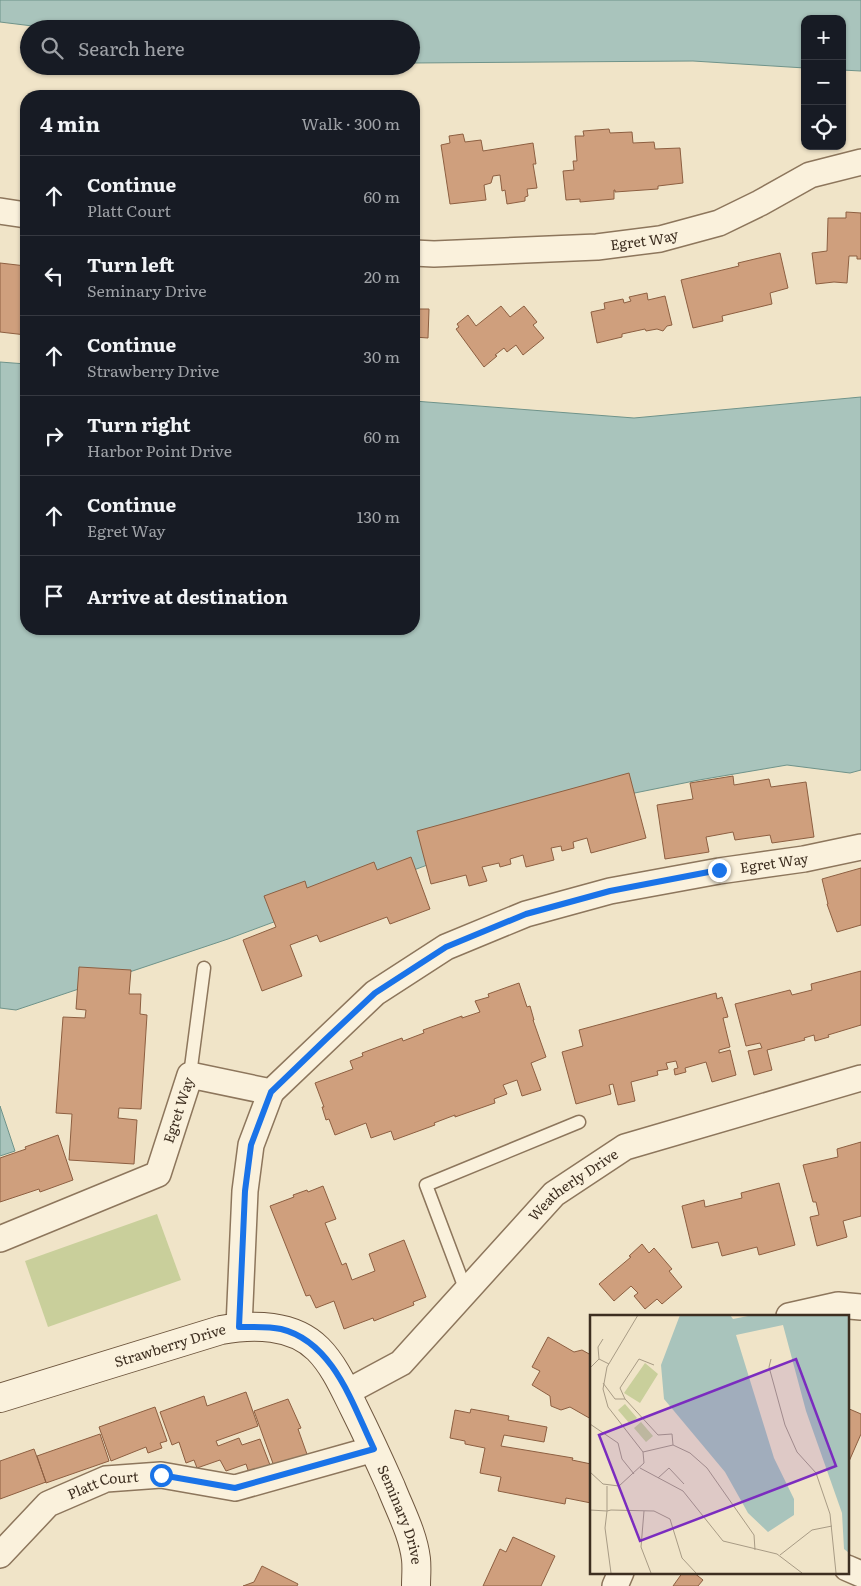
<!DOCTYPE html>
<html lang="en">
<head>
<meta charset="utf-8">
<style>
	:root { --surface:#171b24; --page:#242831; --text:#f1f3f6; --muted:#9ea1a6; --line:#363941 }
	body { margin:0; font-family:Literata,serif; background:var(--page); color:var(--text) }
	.controls { position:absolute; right:15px; top:15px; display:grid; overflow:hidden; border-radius:10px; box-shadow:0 1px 4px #0004 }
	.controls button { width:45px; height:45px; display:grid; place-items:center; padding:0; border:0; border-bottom:1px solid var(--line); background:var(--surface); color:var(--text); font:25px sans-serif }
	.stop { position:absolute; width:15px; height:15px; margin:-11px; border:4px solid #1a73e8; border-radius:50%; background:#fff }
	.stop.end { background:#1a73e8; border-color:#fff; box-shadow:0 1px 5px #0008 }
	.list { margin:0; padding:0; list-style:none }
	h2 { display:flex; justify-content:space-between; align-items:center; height:65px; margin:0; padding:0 20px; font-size:21px }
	h2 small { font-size:16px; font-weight:400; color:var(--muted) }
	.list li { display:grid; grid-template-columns:32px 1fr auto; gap:15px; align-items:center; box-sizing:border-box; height:80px; padding:0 20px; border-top:1px solid var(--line) }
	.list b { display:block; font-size:19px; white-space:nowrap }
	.list p { margin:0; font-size:16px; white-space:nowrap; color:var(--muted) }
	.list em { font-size:16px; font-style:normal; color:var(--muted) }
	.icon { flex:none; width:28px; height:28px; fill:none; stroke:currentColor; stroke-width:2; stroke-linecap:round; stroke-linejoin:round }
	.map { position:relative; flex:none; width:861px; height:1586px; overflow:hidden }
	.search { position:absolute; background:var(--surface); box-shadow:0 1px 4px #0004; left:20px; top:20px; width:400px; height:55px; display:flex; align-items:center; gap:12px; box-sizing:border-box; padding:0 18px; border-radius:28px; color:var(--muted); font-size:19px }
	.panel { position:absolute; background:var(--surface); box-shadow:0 1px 4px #0004; left:20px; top:90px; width:400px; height:545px; border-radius:20px }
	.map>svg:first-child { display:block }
	.green { fill:#c9cf9b }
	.water { fill:#a9c4bc; stroke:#6f938a }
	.building { fill:#cf9f7d; stroke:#8d5f41 }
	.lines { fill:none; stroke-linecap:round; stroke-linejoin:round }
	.lane-casing { stroke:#8d765c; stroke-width:15 }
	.street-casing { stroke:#8d765c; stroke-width:28 }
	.secondary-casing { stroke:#6f573f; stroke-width:30 }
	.lane { stroke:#faf1dc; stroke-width:12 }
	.street { stroke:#faf1dc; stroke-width:25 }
	.secondary { stroke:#faf1dc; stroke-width:28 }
	.route { stroke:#1a73e8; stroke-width:6 }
	.labels { text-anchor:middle; stroke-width:5; stroke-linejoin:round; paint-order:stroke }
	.street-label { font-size:14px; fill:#3d2e20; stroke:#f7eed8 }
	.inset-road { fill:none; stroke:#a89b85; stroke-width:1 }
	.view { fill:#7b2cbf; fill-opacity:0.15; stroke:#7b2cbf; stroke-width:2.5 }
	.inset-edge { fill:none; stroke:#3d2e20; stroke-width:2.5 }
</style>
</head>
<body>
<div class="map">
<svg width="861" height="1586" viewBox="0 0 861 1586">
	<rect width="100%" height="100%" fill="#f0e4c8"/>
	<path class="green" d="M157 1214 181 1280 48 1327 25 1261Z"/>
	<path class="water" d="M0 0H861V71L842 70V19H805V68L693 61 411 63V29H57L0 22Z
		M0 362 26 364V629H414V401L634 418 861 397V770L850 773 787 765 699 780 605 799 228 939 16 1010 0 1008Z
		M0 1106 15 1151 0 1156Z"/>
	<path class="building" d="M609 129 610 133 632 132 633 143 654 142 655 149 680 148 683 183 658 186V189L615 192V190H614V199L580 202V199L566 200 563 171 574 170 573 161H577L575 136H584L583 131Z
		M463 134 465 142 481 140 483 151 533 143 536 164H533L537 188 527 189 528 196 525 197V201L507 204 505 190 502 191 500 175 493 176 491 183 484 185 486 200 450 204 441 145 450 143 449 136Z
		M846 212 861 213V259H857V256H849L847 283 834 282 816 284 812 253 827 251 828 218H846Z
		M780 253 788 288 770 293 772 304 722 316 723 321 693 328 681 280 739 266 738 263Z
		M0 263 26 266V335L0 332Z
		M647 293 648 300 665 296 672 325 667 326 663 331 657 329 646 331 645 329 622 334V337L597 343 591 312 605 309 604 303 623 299 624 303 631 301 629 297Z
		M414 302H419V309H429L428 338 414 337Z
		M501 306 510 317 524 306 537 322 533 325 544 338 523 355 516 345 507 352 504 348 495 355 497 356 484 367 456 329 459 327 457 324 468 315 476 326Z
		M629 773 646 838 591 853 587 838 573 842 574 848 562 851 561 846 551 848 554 860 526 867 523 855 510 859 511 864 500 867 499 863 482 867 487 881 469 886 466 875 431 884 417 831Z
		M733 776 734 785 769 779 771 787 806 782 814 837 772 843 770 835 735 840 733 832 706 837 709 852 665 859 657 805 693 799 690 783Z
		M411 857 430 909 390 924 387 917 320 942 317 935 290 945 302 976 262 991 243 940 276 927 264 896 305 881 307 888 374 862 377 870Z
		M861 868V925L837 932 827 904H828L822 879Z
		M79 967 131 970 129 994H141L140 1014 147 1015 141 1109 119 1108 118 1118 137 1120 134 1164 69 1160 72 1114 56 1113 63 1017 85 1018 86 1010 76 1009Z
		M861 971V1025L828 1035 829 1037 815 1041 814 1035 804 1038 805 1040 767 1050 772 1070 754 1075 748 1051 762 1048 760 1043 746 1046 735 1004 790 990 792 995 812 990 811 984Z
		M519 983 527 1007 530 1006 534 1020H533L546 1057 531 1063 541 1090 522 1096 517 1080 503 1085 507 1094 494 1099 495 1103 455 1117V1115L434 1123 435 1125 394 1140 391 1131 371 1138 366 1123 335 1135 329 1119 326 1120 322 1107H324L315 1083 353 1069 350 1061 363 1056 362 1053 402 1038 403 1041 424 1033 423 1030 462 1016V1018L480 1012 475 1001 489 997 488 994Z
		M716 993 717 999 722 997 728 1017 723 1018 730 1047 719 1050V1053L730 1050 736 1075 712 1082 706 1062 685 1068 686 1072 675 1075 674 1069 678 1068 676 1061 666 1063 668 1069 657 1071 658 1075 631 1082 635 1101 618 1105 613 1084 609 1085 611 1094 576 1104 562 1052 583 1046 579 1030Z
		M58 1135 73 1180 40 1192 39 1189 0 1202V1158L26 1149 25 1147Z
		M861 1142V1216L843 1221 847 1237 817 1246 810 1217 819 1215 816 1202H813L803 1165 838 1157 837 1149Z
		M779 1183 795 1245 759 1255 757 1247 722 1256 718 1242 692 1248 682 1206 704 1200 705 1207 742 1198 741 1193Z
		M323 1186 336 1219 325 1223 342 1265 346 1263 352 1280 375 1271 369 1254 404 1240 426 1297 413 1302 414 1305 374 1321 373 1318 344 1329 334 1301 316 1308 310 1295 306 1296 270 1206 294 1197 293 1195 307 1190 308 1192Z
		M642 1244 649 1253 654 1248 672 1269 669 1271 682 1287 662 1304 657 1299 645 1309 634 1296 638 1293 631 1286 614 1301 599 1284 631 1257 629 1256Z
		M548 1337 574 1352 582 1350 591 1355V1419L570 1407 561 1410 551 1406 550 1396 532 1385 540 1371 532 1367Z
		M246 1392 258 1426 216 1441 218 1446 239 1438 242 1445 260 1439 270 1465 249 1473 246 1464 226 1471 220 1460 197 1468 194 1460 186 1463 179 1442 172 1445 160 1412 204 1396 207 1406Z
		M288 1399 301 1428 298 1429 308 1457 275 1469 254 1411Z
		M155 1407 167 1441 160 1443 162 1448 148 1453 146 1447 111 1461 99 1427Z
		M847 1408 861 1414V1434L847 1466Z
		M471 1409 509 1416 508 1420 547 1427 544 1442 504 1435 501 1446 573 1458 572 1460 591 1464V1503L566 1498 565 1504 498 1491 501 1477 480 1473 485 1448 465 1444V1441L450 1438 455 1410 470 1413Z
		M100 1434 109 1461 46 1483 37 1456Z
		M34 1449 46 1482 0 1499V1461Z
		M513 1537 555 1556 541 1586H483L500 1549 506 1552Z
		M262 1566 298 1584 297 1586H243L254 1582Z
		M683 1572H693L703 1580 698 1586H673Z"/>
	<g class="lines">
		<defs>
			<path id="lane" d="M190 1075 204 968
				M466 1291 426 1185 579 1122"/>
			<g id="street">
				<path d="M0 211 26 215"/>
				<path id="s1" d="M414 253 434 254 597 247 660 239 719 223 760 203 810 175 861 162"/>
				<path id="s2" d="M0 1239 158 1174 190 1075 271 1092 375 993 446 947 526 914 610 891 719 871 804 859 861 847"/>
				<path d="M789 1316 838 1305 861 1307"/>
				<path d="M239 1327 245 1191 251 1145 271 1092"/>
				<path id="s3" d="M347 1392 401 1363 554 1194 625 1147 861 1078"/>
				<path id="s4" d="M0 1555 48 1504 106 1479 161 1475 235 1488 374 1449"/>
				<path d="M847 1568 861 1574"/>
				<path d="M615 1586 621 1572"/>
			</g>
			<g id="secondary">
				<path id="s5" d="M0 1398 221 1330C253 1324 293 1324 318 1349 334 1365 344 1388 354 1408 367 1434 379 1460 391 1487 400 1510 413 1534 416 1559 417 1568 416 1577 416 1586"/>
			</g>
		</defs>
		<use href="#lane" class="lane-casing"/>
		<use href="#street" class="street-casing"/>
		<use href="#secondary" class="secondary-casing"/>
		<use href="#lane" class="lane"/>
		<use href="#street" class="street"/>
		<use href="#secondary" class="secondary"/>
	</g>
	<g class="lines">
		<path class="route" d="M161 1475 235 1488 374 1449C353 1406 334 1342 281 1329 268 1326 253 1327 239 1327L245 1191 251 1145 271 1092 326 1039 375 993 446 947 526 914 610 891 719 870"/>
	</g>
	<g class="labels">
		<g class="street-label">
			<text dy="5" stroke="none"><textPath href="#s1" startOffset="231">Egret Way</textPath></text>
			<text dy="5" stroke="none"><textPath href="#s2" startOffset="926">Egret Way</textPath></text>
			<text dy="5" stroke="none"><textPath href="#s2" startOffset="238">Egret Way</textPath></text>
			<text dy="5" stroke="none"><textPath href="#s3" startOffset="310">Weatherly Drive</textPath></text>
			<text dy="5" stroke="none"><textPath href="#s5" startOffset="178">Strawberry Drive</textPath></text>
			<text dy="5" stroke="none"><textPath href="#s4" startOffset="129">Platt Court</textPath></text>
			<text dy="5" stroke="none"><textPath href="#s5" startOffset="520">Seminary Drive</textPath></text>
		</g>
	</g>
	<g transform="translate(590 1315)">
		<rect width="259" height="259" fill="#f0e4c8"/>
		<path d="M55 48 68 59 50 88 34 78ZM35 89 47 103 40 109 28 95ZM51 107 63 121 56 127 44 113Z" fill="#c9cf9b"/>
		<path d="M90 0H140L143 4 163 0H259V238L254 234 252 198 216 96 193 10 146 20 184 143 204 184V200L178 217 158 198 135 157 74 84 71 50Z" fill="#a9c4bc"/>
		<path class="inset-road" d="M9 44 8 32 13 24M181 44 179 52 195 110 207 137 226 158 240 199 246 258M64 50 49 44 30 73 35 84 68 120 82 119 83 130 100 138 117 153 164 220 165 235M0 53 9 44 19 49M13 68 25 84H35M0 109 28 128 32 144 44 159M53 137 83 130M50 153 93 176 133 226 187 239 212 258M0 157 13 169 29 171 54 148 53 137 18 92 13 74 17 52 48 0M68 163 79 153 94 169M0 195 17 196V171M54 196 51 232 61 258M190 240 222 215 242 211M21 258 15 213 17 196 21 195 64 196 80 204 92 243 106 258"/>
		<path class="view" d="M206 44 246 151 50 226 9 120Z"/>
		<rect width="259" height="259" class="inset-edge"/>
	</g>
</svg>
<div class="controls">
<button>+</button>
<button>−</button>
<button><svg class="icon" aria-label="locate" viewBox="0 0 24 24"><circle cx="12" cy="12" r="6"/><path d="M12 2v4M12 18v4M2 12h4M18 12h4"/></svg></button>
</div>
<div class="stop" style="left:161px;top:1475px"></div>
<div class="stop end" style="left:719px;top:870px"></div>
<div class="search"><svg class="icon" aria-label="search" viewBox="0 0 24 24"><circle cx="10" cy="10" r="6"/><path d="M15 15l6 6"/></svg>Search here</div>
<section class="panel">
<h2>4 min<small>Walk · 300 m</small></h2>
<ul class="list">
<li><svg class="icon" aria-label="ahead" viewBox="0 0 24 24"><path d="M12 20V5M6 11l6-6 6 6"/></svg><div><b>Continue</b><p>Platt Court</p></div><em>60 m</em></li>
<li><svg class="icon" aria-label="left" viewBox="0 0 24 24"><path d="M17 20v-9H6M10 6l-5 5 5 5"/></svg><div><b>Turn left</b><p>Seminary Drive</p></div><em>20 m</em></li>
<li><svg class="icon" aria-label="ahead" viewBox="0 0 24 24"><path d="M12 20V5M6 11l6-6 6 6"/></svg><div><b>Continue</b><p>Strawberry Drive</p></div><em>30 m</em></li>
<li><svg class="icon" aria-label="right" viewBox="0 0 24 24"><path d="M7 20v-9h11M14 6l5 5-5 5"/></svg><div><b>Turn right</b><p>Harbor Point Drive</p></div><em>60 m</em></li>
<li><svg class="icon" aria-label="ahead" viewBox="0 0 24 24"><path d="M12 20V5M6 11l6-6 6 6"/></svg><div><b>Continue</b><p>Egret Way</p></div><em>130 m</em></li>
<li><svg class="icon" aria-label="arrive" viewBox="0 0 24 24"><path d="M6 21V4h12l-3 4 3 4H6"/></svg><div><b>Arrive at destination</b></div></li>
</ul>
</section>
</div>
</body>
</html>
